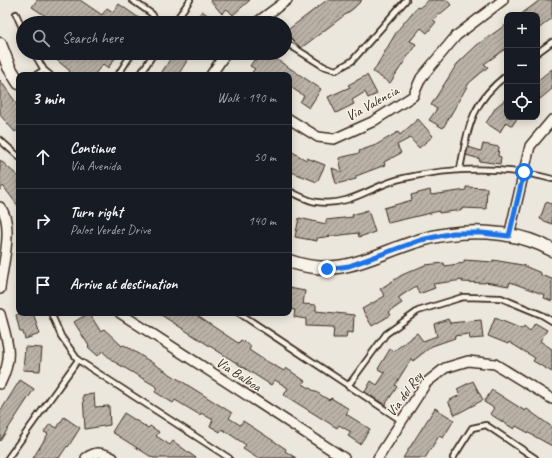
<!DOCTYPE html>
<html lang="en">
<head>
<meta charset="utf-8">
<style>
	:root { --surface:#171b24; --page:#242831; --text:#f1f3f6; --muted:#9ea1a6; --line:#363941 }
	body { margin:0; font-family:Caveat,sans-serif; background:var(--page); color:var(--text) }
	.controls { position:absolute; right:12px; top:12px; display:grid; overflow:hidden; border-radius:8px; box-shadow:0 2px 10px #0003 }
	.controls button { width:36px; height:36px; display:grid; place-items:center; padding:0; border:0; border-bottom:1px solid var(--line); background:var(--surface); color:var(--text); font:20px sans-serif }
	.stop { position:absolute; width:12px; height:12px; margin:-9px; border:3px solid #1a73e8; border-radius:50%; background:#fff }
	.stop.end { background:#1a73e8; border-color:#fff; box-shadow:0 1px 4px #0008 }
	.list { margin:0; padding:0; list-style:none }
	h2 { display:flex; justify-content:space-between; align-items:center; height:52px; margin:0; padding:0 16px; font-size:17px }
	h2 small { font-size:13px; font-weight:400; color:var(--muted) }
	.list li { display:grid; grid-template-columns:26px 1fr auto; gap:12px; align-items:center; box-sizing:border-box; height:64px; padding:0 16px; border-top:1px solid var(--line) }
	.list b { display:block; font-size:15px; white-space:nowrap }
	.list p { margin:0; font-size:13px; white-space:nowrap; color:var(--muted) }
	.list em { font-size:13px; font-style:normal; color:var(--muted) }
	.icon { flex:none; width:22px; height:22px; fill:none; stroke:currentColor; stroke-width:2; stroke-linecap:round; stroke-linejoin:round }
	.map { position:relative; flex:none; width:552px; height:458px; overflow:hidden }
	.search { position:absolute; background:var(--surface); box-shadow:0 2px 10px #0003; left:16px; top:16px; width:276px; height:44px; display:flex; align-items:center; gap:10px; box-sizing:border-box; padding:0 14px; border-radius:22px; color:var(--muted); font-size:15px }
	.panel { position:absolute; background:var(--surface); box-shadow:0 2px 10px #0003; left:16px; top:72px; width:276px; height:244px; border-radius:8px }
	.map>svg:first-child { display:block }
	.building { fill:url(#building-hatch); stroke:#3b2a1e }
	.lines { fill:none; stroke-linecap:round; stroke-linejoin:round }
	.service-casing { stroke:#3b2a1e; stroke-width:8 }
	.minor-casing { stroke:#3b2a1e; stroke-width:12 }
	.tertiary-casing { stroke:#3b2a1e; stroke-width:15 }
	.service { stroke:#f7f3e8; stroke-width:4.5 }
	.minor { stroke:#f7f3e8; stroke-width:9 }
	.tertiary { stroke:#f7f3e8; stroke-width:12 }
	.route { stroke:#1a73e8; stroke-width:5 }
	.labels { text-anchor:middle; stroke-width:3; stroke-linejoin:round; paint-order:stroke }
	.street-label { font-size:14px; fill:#3b2a1e; stroke:#f7f3e8 }
</style>
</head>
<body>
<div class="map">
<svg width="552" height="458" viewBox="0 0 552 458">
	<defs>
		<pattern id="building-hatch" width="6" height="6" patternUnits="userSpaceOnUse"><rect width="6" height="6" fill="#bab2a7"/><path d="M-1 1l2-2M0 6l6-6M5 7l2-2" fill="none" stroke="#989187"/></pattern>
	</defs>
	<rect width="100%" height="100%" fill="#ece7dc"/>
	<filter id="ink" filterUnits="userSpaceOnUse"><feTurbulence type="fractalNoise" baseFrequency=".025" numOctaves="2"/><feDisplacementMap in="SourceGraphic" scale="8" xChannelSelector="R" yChannelSelector="G"/><feConvolveMatrix kernelMatrix="1 2 1 2 8 2 1 2 1" color-interpolation-filters="sRGB"/></filter>
	<g filter="url(#ink)">
		<path class="building" d="M37 0H80L102 15 107 8 113 12 119 4 146 23H56L32 7Z
			M210 0H250L233 15 227 9 222 14Z
			M327 0H362L354 8 301 48 285 32Z
			M429 0H447L451 5 433 20 436 22 427 33 421 28 410 41 416 44 390 83 373 72 397 31 417 7 419 8Z
			M540 0H552V18L537 30V15H520Z
			M202 11 218 23H193Z
			M507 24V48L484 64 488 67 469 83 443 128 429 120 437 109 431 105 457 64 477 45Z
			M56 53H119L108 68 103 64 94 75H67L70 71 53 57Z
			M174 53H192L178 75H160Z
			M262 53H267L321 89 309 108 300 102 304 96 289 86V75H257L252 72 255 69 250 66 254 60 256 61Z
			M552 69V89L540 99 537 94V81Z
			M367 75 377 94 368 98 365 92 352 100 354 104 336 113 328 97 350 87 348 85Z
			M0 80 19 107V129L15 132 0 115Z
			M507 98V117H518L512 126 506 122 500 132 486 123 496 107Z
			M418 119 433 136 419 148 410 138 397 145 401 153 384 162 385 165 356 176V179L336 184 332 168 342 172 339 158 360 153 359 151 376 145 398 132 400 135Z
			M483 144 499 147 498 156 501 157 500 164 479 161 480 159 466 155 468 147 481 151Z
			M289 150 306 160 307 158 325 165 317 182 289 171Z
			M0 160 19 177V207L3 186 0 190Z
			M466 187 487 188 486 209 462 208V210L439 213V211L388 223 384 208 412 200 411 195 430 190 431 195 466 190Z
			M546 202 552 204V224L540 219Z
			M368 210 375 232 359 237 358 233 317 238V241L295 237 299 218 326 224V220L353 217 352 215Z
			M464 260 493 262V260L522 265 541 273V275L552 279V301L544 298 545 295 510 282 509 286 485 282V283L462 282 463 280 433 284 435 288 419 294 416 286 398 298 402 303 389 312 391 315 372 326 362 309 385 296 380 289 402 275 425 265 444 263 445 266 464 263Z
			M289 288 305 291 303 304 316 305V311L354 315 353 333 347 332 346 338H333L334 327 306 326V319L294 317 295 310 289 309Z
			M22 313H33L40 334 25 339 23 332H20L16 315Z
			M89 313 101 332 104 329 122 346 124 345 232 413 229 418 240 425 243 421 286 449 285 451 296 458H257L243 449 246 445 222 429 220 432 210 426 213 420 201 413 200 415 175 400 173 403 155 392 157 387 113 361 102 351 98 356 88 347 89 346 74 322Z
			M158 313H193L238 343 241 340 251 346 249 350 261 358 284 371 286 368 305 381 303 384 329 400 331 398 349 409 346 414 370 429 360 444 348 436 351 432 339 425 337 428 284 395 288 388 275 380 271 385Z
			M495 318 522 329 524 326 530 331 535 323 547 330 540 341 552 349V372L533 361 535 358 509 342 508 344 488 336Z
			M448 319 450 323 481 320 483 338 470 339 469 334 454 336 455 338 432 346 413 361 411 359 395 385 397 387 385 405 365 392 371 381 377 385 385 373 378 369 390 349 394 351 417 333 423 341 437 336 434 324Z
			M25 347 42 348 40 371 23 370Z
			M20 380 34 389 0 441V412Z
			M473 381 483 400 455 415 448 401 460 395 457 389Z
			M492 390 525 411 527 409 552 427V446L516 426 514 429 490 414 494 408 484 402Z
			M94 394 95 407 109 406 110 425 85 429 83 395Z
			M435 408 454 420 443 438 439 436 425 458H403Z
			M124 413 148 428 150 426 159 432 156 436 170 445 173 441 196 458H153L112 432Z
			M64 417 80 428 68 447 67 446 59 458H33L48 434 44 432 50 424 57 428Z"/>
		<g class="lines">
			<defs>
				<path id="service" d="M132 0 152 14 155 19 152 23
					M16 14 23 30
					M174 23 190 0
					M285 42 323 66 336 70 352 61 406 0
					M34 53 44 70
					M537 53 552 42
					M36 75 44 70 50 75
					M118 75 132 53
					M140 75 154 53
					M0 140 19 157
					M460 169C468 128 471 102 507 75
					M289 191C298 195 308 201 317 202 352 207 373 184 404 178 454 167 503 166 552 179
					M51 313 61 336 78 360 229 458
					M239 313 402 421
					M348 386 386 334 418 311 463 297 501 298 542 315 552 321
					M8 458 78 360
					M453 458 472 428 486 425 535 458"/>
				<path id="minor" d="M256 23 287 0
					M211 75 226 53
					M289 119 318 137 334 139 372 122 413 96 421 78 456 36 503 0
					M0 207C15 223 2 268 0 289
					M509 236 530 146 552 120
					M120 313 344 458
					M0 314C8 343 14 356 0 384
					M86 458C96 451 103 452 113 458
					M378 458 426 383 445 368 468 361 495 364 552 399"/>
				<path id="tertiary" d="M0 44 9 67 19 83
					M289 261C342 280 373 254 421 240 461 228 515 229 552 250"/>
			</defs>
			<use href="#service" class="service-casing"/>
			<use href="#minor" class="minor-casing"/>
			<use href="#tertiary" class="tertiary-casing"/>
			<use href="#service" class="service"/>
			<use href="#minor" class="minor"/>
			<use href="#tertiary" class="tertiary"/>
		</g>
	</g>
	<g class="lines" filter="url(#ink)">
		<path class="route" d="M327 269 349 266 421 240 453 233H482L509 236 524 172"/>
	</g>
	<g class="labels">
		<g class="street-label">
			<text transform="translate(372 103) rotate(-29)" y="5">Via Valencia</text>
			<text transform="translate(239 374) rotate(33)" y="5">Via Balboa</text>
			<text transform="translate(404 394) rotate(-54)" y="5">Via del Rey</text>
		</g>
	</g>
</svg>
<div class="controls">
<button>+</button>
<button>−</button>
<button><svg class="icon" aria-label="locate" viewBox="0 0 24 24"><circle cx="12" cy="12" r="6"/><path d="M12 2v4M12 18v4M2 12h4M18 12h4"/></svg></button>
</div>
<div class="stop" style="left:524px;top:172px"></div>
<div class="stop end" style="left:327px;top:269px"></div>
<div class="search"><svg class="icon" aria-label="search" viewBox="0 0 24 24"><circle cx="10" cy="10" r="6"/><path d="M15 15l6 6"/></svg>Search here</div>
<section class="panel">
<h2>3 min<small>Walk · 190 m</small></h2>
<ul class="list">
<li><svg class="icon" aria-label="ahead" viewBox="0 0 24 24"><path d="M12 20V5M6 11l6-6 6 6"/></svg><div><b>Continue</b><p>Via Avenida</p></div><em>50 m</em></li>
<li><svg class="icon" aria-label="right" viewBox="0 0 24 24"><path d="M7 20v-9h11M14 6l5 5-5 5"/></svg><div><b>Turn right</b><p>Palos Verdes Drive</p></div><em>140 m</em></li>
<li><svg class="icon" aria-label="arrive" viewBox="0 0 24 24"><path d="M6 21V4h12l-3 4 3 4H6"/></svg><div><b>Arrive at destination</b></div></li>
</ul>
</section>
</div>
</body>
</html>
